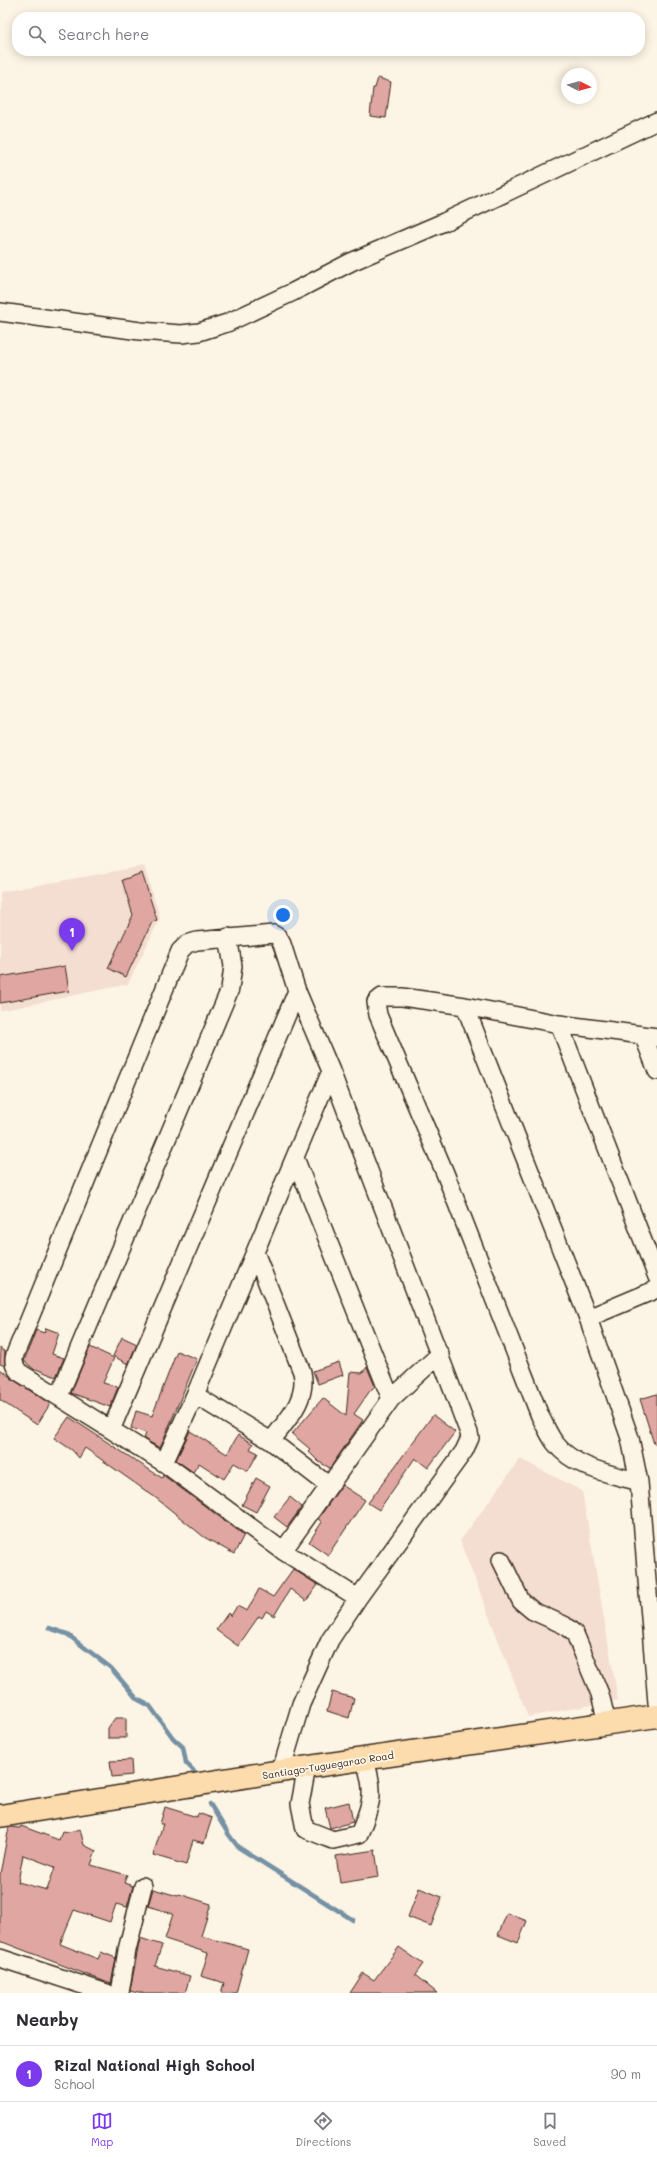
<!DOCTYPE html>
<html lang="en">
<head>
<meta charset="utf-8">
<style>
	:root { --surface:#fff; --page:#f2f2f3; --text:#2b2b33; --muted:#7c7c81; --line:#e1e1e2; --accent:#7c3aed }
	body { margin:0; font-family:Mali,sans-serif; background:var(--page); color:var(--text) }
	.compass { position:absolute; left:561px; top:68px; width:36px; height:36px; border-radius:50%; background:var(--surface); box-shadow:0 2px 10px #0003; rotate:96deg }
	.you { position:absolute; left:283px; top:915px; width:14px; height:14px; margin:-10px; border:3px solid #fff; border-radius:50%; background:#1a73e8; box-shadow:0 0 0 6px #1a73e833 }
	.badge { display:grid; place-items:center; width:26px; height:26px; border-radius:50%; background:var(--accent); color:#fff; font-size:13px; font-weight:700 }
	.pin { position:absolute; translate:-50% -33px; filter:drop-shadow(0 1px 2px #0008) }
	.pin::after { content:''; position:absolute; top:21px; width:14px; height:12px; background:inherit; clip-path:polygon(0 0,100% 0,50% 100%) }
	.list { margin:0; padding:0; list-style:none }
	h2 { display:flex; justify-content:space-between; align-items:center; height:52px; margin:0; padding:0 16px; font-size:17px }
	h2 small { font-size:13px; font-weight:400; color:var(--muted) }
	.list li { display:grid; grid-template-columns:26px 1fr auto; gap:12px; align-items:center; box-sizing:border-box; height:56px; padding:0 16px; border-top:1px solid var(--line) }
	.list b { display:block; font-size:15px; white-space:nowrap }
	.list p { margin:0; font-size:13px; white-space:nowrap; color:var(--muted) }
	.list em { font-size:13px; font-style:normal; color:var(--muted) }
	.icon { flex:none; width:22px; height:22px; fill:none; stroke:currentColor; stroke-width:2; stroke-linecap:round; stroke-linejoin:round }
	.map { position:relative; flex:none; width:657px; height:1993px; overflow:hidden }
	.search { position:absolute; background:var(--surface); box-shadow:0 2px 10px #0003; left:12px; right:12px; top:12px; height:44px; display:flex; align-items:center; gap:10px; box-sizing:border-box; padding:0 14px; border-radius:16px; color:var(--muted); font-size:15px }
	.sheet { height:108px; background:var(--surface) }
	nav { display:flex; justify-content:space-around; align-items:center; box-sizing:border-box; height:56px; border-top:1px solid var(--line); background:var(--surface); font-size:11px; color:var(--muted) }
	nav a { display:grid; justify-items:center; gap:2px }
	nav .on { color:var(--accent) }
	.map>svg:first-child { display:block }
	.built { fill:#f4ddd1 }
	.lines { fill:none; stroke-linecap:round; stroke-linejoin:round }
	.stream { stroke:#7691a4; stroke-width:4.5 }
	.building { fill:#e0a6a1; stroke:#3b2a1e; fill-rule:evenodd }
	.minor-casing { stroke:#3b2a1e; stroke-width:20 }
	.highway-casing { stroke:#3b2a1e; stroke-width:25 }
	.minor { stroke:#fcf5e5; stroke-width:17 }
	.highway { stroke:#fcdcac; stroke-width:22 }
	.labels { text-anchor:middle; stroke-width:3.5; stroke-linejoin:round; paint-order:stroke }
	.street-label { font-size:10px; fill:#3b2a1e; stroke:#fcf5e5 }
</style>
</head>
<body>
<div class="map">
<svg width="657" height="1993" viewBox="0 0 657 1993">
	<rect width="100%" height="100%" fill="#fcf5e5"/>
	<filter id="ink" filterUnits="userSpaceOnUse"><feTurbulence type="fractalNoise" baseFrequency=".025" numOctaves="2"/><feDisplacementMap in="SourceGraphic" scale="8" xChannelSelector="R" yChannelSelector="G"/><feConvolveMatrix kernelMatrix="1 2 1 2 8 2 1 2 1" color-interpolation-filters="sRGB"/></filter>
	<g filter="url(#ink)">
		<path class="built" d="M144 866 160 918 128 984 0 1011V892Z
			M520 1459 582 1491 618 1700 528 1717 460 1541Z"/>
		<g class="lines">
			<path class="stream" d="M49 1628 67 1634 111 1668 137 1699 150 1706 173 1738 183 1747 186 1763 193 1770 197 1778
				M210 1804 229 1835 238 1847 353 1920"/>
		</g>
		<path class="building" d="M378 78 391 82 386 118 370 116 373 88H375Z
			M142 873 157 920 152 922 126 977 108 968 133 915 122 880Z
			M65 966 69 991 0 1003V977Z
			M46 1328 59 1333 52 1354 64 1358 56 1377 36 1369 35 1370 24 1361 36 1330 44 1333Z
			M122 1337 137 1344 128 1364 113 1356Z
			M90 1347 114 1358 103 1383 118 1387 110 1407 71 1393Z
			M0 1348 5 1352V1366L0 1364Z
			M177 1351 197 1359 160 1448 144 1439 146 1433 131 1428 136 1411 152 1416Z
			M339 1362 343 1375 318 1384 313 1371Z
			M367 1367 375 1386 369 1392 354 1414 363 1420 330 1468 319 1462 308 1451 310 1449 292 1434 323 1398 346 1416 350 1372 362 1373Z
			M0 1369 14 1380 50 1404 37 1425 0 1400Z
			M657 1394V1443L654 1444 640 1399Z
			M433 1415 455 1432 428 1468 415 1458 379 1510 368 1503Z
			M69 1417 162 1478 163 1475 244 1535 234 1554 204 1537 156 1498 85 1448 79 1458 72 1450 54 1438Z
			M190 1431 227 1454 238 1435 253 1444 250 1449 258 1453 248 1471 234 1463 224 1479 199 1463 193 1472 176 1460Z
			M256 1478 270 1486 256 1512 242 1505Z
			M342 1485 365 1500 328 1555 309 1542 322 1522 318 1519Z
			M290 1497 302 1507 287 1527 274 1517Z
			M293 1569 318 1585 306 1601 290 1589 274 1616 266 1611 262 1618 259 1616 238 1646 216 1630 228 1613 231 1616 237 1606 247 1611 259 1589 273 1597Z
			M332 1692 354 1698 349 1718 327 1711Z
			M115 1718H126V1738H108V1728Z
			M131 1760 132 1775 112 1777 110 1761Z
			M349 1802 353 1822 330 1828 325 1808Z
			M165 1807 197 1817 198 1813 212 1818 204 1843 193 1840 186 1865 153 1855 163 1824H160Z
			M21 1826 59 1840 62 1831 69 1832 80 1829 84 1845 96 1851 91 1865 127 1875 124 1883 133 1886 127 1907 116 1904 110 1922 74 1910 60 1944 98 1959 101 1952 116 1958 111 1984 0 1941V1874L9 1827 20 1828ZM23 1855 55 1867 47 1890 18 1882Z
			M375 1850 379 1877 340 1883 336 1856Z
			M419 1888 442 1897 431 1926 408 1917Z
			M153 1889 178 1896 179 1894 211 1904 201 1936 248 1949 236 1993H221L224 1983 201 1976 208 1953 165 1939 173 1914 148 1906Z
			M507 1913 527 1921 518 1943 498 1935Z
			M140 1938 162 1945 155 1966 190 1976 185 1993H138L130 1991Z
			M399 1947 423 1964 415 1975 437 1993H350L363 1973 374 1980Z"/>
		<g class="lines">
			<defs>
				<path id="minor" d="M0 312 140 331 181 334 199 332 227 323 293 292 351 262 444 222 657 121
					M465 1006 588 1318 630 1438 639 1482 657 1703
					M559 1024 657 1277
					M643 1035 657 1071
					M295 1158 391 1399
					M255 1252 302 1372C308 1400 287 1420 271 1441
					M588 1318 657 1289
					M195 1395 271 1441 328 1485
					M59 1396 230 989 233 966 228 937
					M111 1430 297 991
					M164 1463 195 1395 331 1071
					M639 1482C611 1474 574 1468 555 1443 549 1435 545 1425 540 1416L445 1173 378 1015 376 1002 382 997H402L465 1006 559 1024 657 1037
					M283 1551 391 1399 440 1354
					M501 1560 521 1601 533 1611 564 1625 575 1634 600 1694 607 1723
					M307 1767 300 1804 305 1829 333 1840 359 1834C372 1804 376 1791 364 1759
					M281 1771 301 1704 330 1640 358 1598 464 1451 470 1438 469 1433 331 1071 297 991 282 944 278 937 273 934 197 941 187 944 180 951 18 1347C14 1356 11 1363 19 1372L164 1463 283 1551 358 1598
					M0 1958 107 1993
					M120 1993 127 1950 143 1886"/>
				<path id="highway" d="M0 1816 281 1771 657 1716"/>
			</defs>
			<use href="#minor" class="minor-casing"/>
			<use href="#highway" class="highway-casing"/>
			<use href="#minor" class="minor"/>
			<use href="#highway" class="highway"/>
		</g>
	</g>
	<g class="labels">
		<g class="street-label">
			<text transform="translate(328 1765) rotate(-9)" y="4">Santiago-Tuguegarao Road</text>
		</g>
	</g>
</svg>
<svg class="compass" viewBox="-18 -18 36 36"><path d="M0-13l5 13h-10z" fill="#e53935"/><path d="M0 13l5-13h-10z" fill="#7c7c81"/></svg>
<div class="you"></div>
<div class="pin badge" style="left:72px;top:951px">1</div>
<div class="search"><svg class="icon" aria-label="search" viewBox="0 0 24 24"><circle cx="10" cy="10" r="6"/><path d="M15 15l6 6"/></svg>Search here</div>
</div>
<section class="sheet">
<h2>Nearby<small></small></h2>
<ul class="list">
<li><span class="badge">1</span><div><b>Rizal National High School</b><p>School</p></div><em>90 m</em></li>
</ul>
</section>
<nav>
<a class="on"><svg class="icon" aria-label="map" viewBox="0 0 24 24"><path d="M3 6l6-2 6 2 6-2v14l-6 2-6-2-6 2zM9 4v14M15 6v14"/></svg>Map</a>
<a><svg class="icon" aria-label="directions" viewBox="0 0 24 24"><path d="M12 3l9 9-9 9-9-9zM9 14v-3h6M13 9l2 2-2 2"/></svg>Directions</a>
<a><svg class="icon" aria-label="saved" viewBox="0 0 24 24"><path d="M7 4h10v16l-5-4-5 4z"/></svg>Saved</a>
</nav>
</body>
</html>
